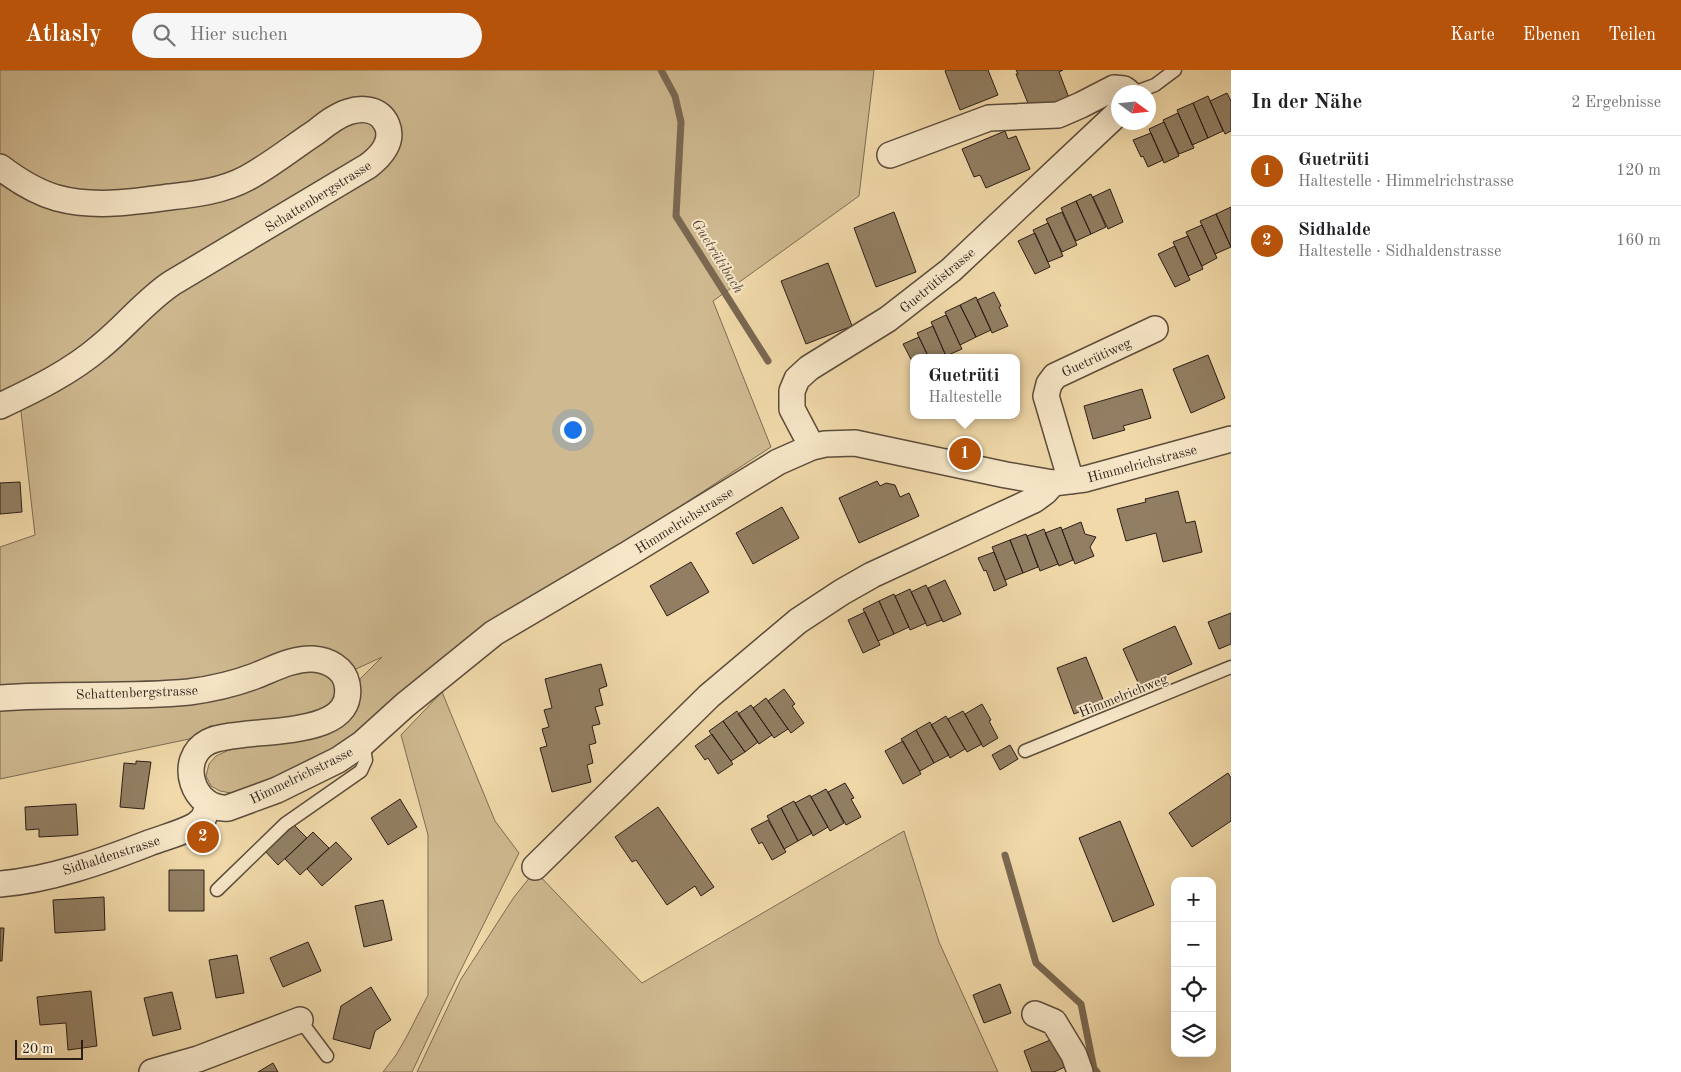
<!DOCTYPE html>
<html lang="de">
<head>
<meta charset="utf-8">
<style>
	:root { --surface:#fff; --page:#f6f6f6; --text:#202124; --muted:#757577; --line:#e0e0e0; --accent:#b45309 }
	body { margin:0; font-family:"Old Standard TT",serif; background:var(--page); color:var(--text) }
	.controls { position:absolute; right:15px; bottom:15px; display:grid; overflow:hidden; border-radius:10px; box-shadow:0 5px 20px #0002 }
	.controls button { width:45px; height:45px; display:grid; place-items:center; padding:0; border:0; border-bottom:1px solid var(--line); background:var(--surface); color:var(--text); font:25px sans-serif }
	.compass { position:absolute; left:1111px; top:15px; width:45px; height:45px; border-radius:50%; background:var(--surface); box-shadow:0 5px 20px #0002; rotate:105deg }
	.scale { position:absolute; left:15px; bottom:12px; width:68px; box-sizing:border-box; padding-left:5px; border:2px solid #2b1e18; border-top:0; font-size:14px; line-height:18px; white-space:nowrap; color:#2b1e18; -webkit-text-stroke:4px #f6e6c7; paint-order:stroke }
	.you { position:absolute; left:572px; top:359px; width:18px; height:18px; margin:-12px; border:4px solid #fff; border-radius:50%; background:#1a73e8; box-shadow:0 0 0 8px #1a73e833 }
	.badge { display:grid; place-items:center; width:32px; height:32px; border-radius:50%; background:var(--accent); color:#fff; font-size:16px; font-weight:700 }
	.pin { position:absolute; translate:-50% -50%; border:2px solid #fff; box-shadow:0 1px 5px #0006 }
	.popup { position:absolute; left:910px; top:284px; width:110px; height:65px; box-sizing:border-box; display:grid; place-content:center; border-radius:10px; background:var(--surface); filter:drop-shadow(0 1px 4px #0005); font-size:16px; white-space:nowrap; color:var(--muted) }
	.popup b { font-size:19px; color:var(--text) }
	.popup::after { content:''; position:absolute; left:50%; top:100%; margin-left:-10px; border:10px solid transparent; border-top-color:var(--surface) }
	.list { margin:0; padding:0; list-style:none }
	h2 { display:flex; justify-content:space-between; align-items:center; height:65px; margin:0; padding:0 20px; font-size:21px }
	h2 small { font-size:16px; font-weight:400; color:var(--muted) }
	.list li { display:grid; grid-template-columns:32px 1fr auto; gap:15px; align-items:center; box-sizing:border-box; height:70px; padding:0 20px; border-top:1px solid var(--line) }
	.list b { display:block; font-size:19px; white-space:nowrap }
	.list p { margin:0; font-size:16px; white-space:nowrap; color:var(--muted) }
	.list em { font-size:16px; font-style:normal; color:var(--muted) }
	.icon { flex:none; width:28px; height:28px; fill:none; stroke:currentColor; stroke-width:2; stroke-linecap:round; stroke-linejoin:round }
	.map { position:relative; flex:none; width:1231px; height:1002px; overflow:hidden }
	header { display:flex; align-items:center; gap:30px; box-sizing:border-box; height:70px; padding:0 25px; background:var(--accent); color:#fff }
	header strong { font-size:24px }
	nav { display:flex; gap:28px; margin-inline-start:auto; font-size:18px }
	.search { width:350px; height:45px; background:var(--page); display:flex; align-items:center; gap:12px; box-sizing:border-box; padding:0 18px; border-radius:28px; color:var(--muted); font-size:19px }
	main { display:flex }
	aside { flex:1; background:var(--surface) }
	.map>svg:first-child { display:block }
	.green { fill:#cfb990; stroke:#7d6c54 }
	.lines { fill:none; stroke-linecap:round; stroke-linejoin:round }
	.stream { stroke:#7a6852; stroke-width:7 }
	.building { fill:#927f63; stroke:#2b1e18 }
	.service-casing { stroke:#5c4d3c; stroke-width:15 }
	.minor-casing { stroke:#5c4d3c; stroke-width:28 }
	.service { stroke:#f6e6c7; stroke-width:12 }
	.minor { stroke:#f6e6c7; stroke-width:25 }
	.labels { text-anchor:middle; stroke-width:4; stroke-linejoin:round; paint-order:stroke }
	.street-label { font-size:14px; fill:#2b1e18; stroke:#f6e6c7 }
	.water-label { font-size:15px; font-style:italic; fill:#59493a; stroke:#f6e6c7 }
</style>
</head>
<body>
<header>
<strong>Atlasly</strong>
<div class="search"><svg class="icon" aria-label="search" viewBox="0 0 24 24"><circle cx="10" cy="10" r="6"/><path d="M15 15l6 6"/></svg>Hier suchen</div>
<nav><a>Karte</a><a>Ebenen</a><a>Teilen</a></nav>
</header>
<main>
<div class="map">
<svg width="1231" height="1002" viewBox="0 0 1231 1002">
	<rect width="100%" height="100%" fill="#f1d9a9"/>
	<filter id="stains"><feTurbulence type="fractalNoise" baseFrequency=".004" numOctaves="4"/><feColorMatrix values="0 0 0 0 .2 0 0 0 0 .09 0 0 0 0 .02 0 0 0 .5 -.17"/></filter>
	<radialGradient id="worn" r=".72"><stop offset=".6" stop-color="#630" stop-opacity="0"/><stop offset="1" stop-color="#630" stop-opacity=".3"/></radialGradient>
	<path class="green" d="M0 0H874L859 126 713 231 771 377 430 600 358 666 294 701 248 719 231 723 220 721 211 716 206 706 209 694 216 686 229 680 242 676 358 623 360 609 382 587 356 599 345 590 203 610 0 619V477L35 465 20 333 153 235 399 60C396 39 394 35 372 28L226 110 72 125 0 87Z
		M356 49 374 54 378 62 377 75 101 269 0 330V107L8 112 167 134Z
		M313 597 334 608 337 630 318 646 210 656 189 669 0 709V635Z
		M442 622 495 751 519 783 444 934 412 1002H383L396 985 407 966 428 925V765L401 665Z
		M904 761 939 872 998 1002H417L461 909 514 827 535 801 642 913Z"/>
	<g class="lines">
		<path class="stream" d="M661 0 675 26 681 52 676 146 768 291
			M1005 785 1036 893 1081 934 1094 999 1097 1002"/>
	</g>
	<path class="building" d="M946 0H988L998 25 960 40 945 1Z
		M1016 0H1063L1059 2 1069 28 1032 43 1016 4H1018Z
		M1227 23 1231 31V61L1225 64 1210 31Z
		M1208 26 1223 61 1208 68 1193 33Z
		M1193 33 1208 68 1192 75 1177 40Z
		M1178 43 1194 78 1179 84 1163 50Z
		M1164 52 1179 86 1164 93 1149 59Z
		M1005 61 1008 69 1016 66 1030 99 986 118 980 105 974 107 962 79Z
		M1151 63 1163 90 1148 97 1143 86 1141 87 1133 70Z
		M1110 119 1123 152 1108 159 1093 127Z
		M1091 124 1106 157 1091 164 1076 131Z
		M1076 131 1091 164 1076 171 1061 138Z
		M1231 137V177L1216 144Z
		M894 142 916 202 876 217 854 158Z
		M1062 142 1077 175 1062 182 1046 149Z
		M1216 144 1231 177 1215 184 1200 151Z
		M1048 153 1063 186 1048 192 1033 160Z
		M1202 155 1217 188 1202 196 1186 162Z
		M1035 163 1050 197 1035 204 1018 171Z
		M1188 166 1203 199 1188 206 1173 172Z
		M1175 176 1190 210 1175 217 1158 184Z
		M828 193 852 256 806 274 781 211Z
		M994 222 1001 236 999 237 1008 256 992 263 977 230Z
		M976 227 991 260 976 267 960 235Z
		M960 235 976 267 960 275 945 242Z
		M946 245 962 279 946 286 931 252Z
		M933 256 946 286 947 288H929L917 263Z
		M919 267 929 288H914V295L903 274Z
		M1208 285 1225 328 1191 343 1173 299Z
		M1142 319 1151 348 1123 356 1125 360 1093 369 1084 336Z
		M877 411 880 416 886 413 895 415 900 427 909 423 919 446 859 473 839 428Z
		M20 412 22 442 0 444V413Z
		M1178 421 1186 453 1195 451 1202 482 1163 492 1156 463 1126 471 1117 439 1146 432 1145 429Z
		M782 437 799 468 753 494 736 463Z
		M1081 452 1085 464 1096 467 1090 477 1094 486 1075 494 1062 460Z
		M1061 457 1073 490 1059 496 1045 463Z
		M1044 459 1058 494 1040 501 1027 466Z
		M1026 464 1038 497 1023 503 1010 470Z
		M1010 470 1023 503 1005 510 992 477Z
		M994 482 1007 515 994 521 986 500 984 501 978 488Z
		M691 492 709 522 667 546 650 516Z
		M945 510 961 544 943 552 928 518Z
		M926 515 942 550 927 556 911 522Z
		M910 519 926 553 910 560 895 526Z
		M894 524 909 557 894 564 879 531Z
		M879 531 894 564 878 571 863 539Z
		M865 542 880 575 863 583 848 550Z
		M1231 543V574L1219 579 1208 552Z
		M1175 556 1192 594 1140 617 1123 579Z
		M1086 587 1104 632 1074 644 1057 598Z
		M601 594 607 616 599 619 603 635 595 637 600 654 592 656 596 673 589 675 593 693 587 695 591 712 552 722 540 678 547 676 542 659 549 657 544 640 552 638 545 609Z
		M784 619 795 634 792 636 804 653 791 663 768 631Z
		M766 628 788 659 774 668 753 638Z
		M982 634 991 650 989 651 998 668 983 677 965 644Z
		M751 635 772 665 759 674 738 644Z
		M737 641 758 672 745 682 723 651Z
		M963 641 982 674 967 682 948 649Z
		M946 646 965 679 950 688 931 655Z
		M723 651 745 682 731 691 709 661Z
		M930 652 949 685 934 693 916 660Z
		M916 660 934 693 920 701 901 669Z
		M712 664 733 694 718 704 708 688 705 690 695 676Z
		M903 671 921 704 903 714 885 681Z
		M1010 675 1018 689 1000 700 992 685Z
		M136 691 151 692 144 739 120 737 124 693 136 694Z
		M1228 703 1231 708V751L1192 777 1169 743Z
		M845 713 854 728 851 729 861 747 846 755 828 722Z
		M826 719 844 753 830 761 811 727Z
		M810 725 828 757 813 766 795 733Z
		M400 729 417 757 388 775 371 748Z
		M794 731 812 763 798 771 781 738Z
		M76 734 78 765 39 767V759L26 760 25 737Z
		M658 737 714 817 701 826 695 816 667 835 636 790 632 792 615 767Z
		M781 738 798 771 784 779 767 746Z
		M768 750 786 782 772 790 762 772 759 774 751 759Z
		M1120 751 1154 835 1113 852 1079 768Z
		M292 753 307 768 278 795 264 780Z
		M313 762 329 778 300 805 285 789Z
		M336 772 352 789 322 816 307 799Z
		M169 800H204V841H169Z
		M104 827 105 860 55 863 53 830Z
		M383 830 392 870 364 877 355 836Z
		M0 858H4L2 891H0Z
		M308 872 321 901 283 917 270 888Z
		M237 885 244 923 216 928 209 890Z
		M1000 914 1011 943 984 953 973 925Z
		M371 917 391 950 375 961 370 979 333 969 341 936Z
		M91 921 97 976 68 980 66 953 40 955 37 927Z
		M172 922 181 959 153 966 144 928Z
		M1055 968 1067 996 1054 1002H1032L1024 981Z
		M273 993 278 1002H258Z"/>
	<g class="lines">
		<defs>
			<path id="service" d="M1136 22 1155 15 1175 0
				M1025 681 1231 597
				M217 820 285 754 361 701 366 690 363 673
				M300 950 327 986"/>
			<path id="minor" d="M890 85 989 48 1058 45 1081 35 1114 18 1124 19 1128 22
				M0 97C17 110 36 122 57 128 94 138 132 132 170 127 196 124 223 121 247 108 271 95 293 77 316 62 326 54 336 46 348 42 363 37 380 39 387 55 394 72 380 87 368 96L172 213C145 231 125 257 100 277 71 302 34 320 0 336
				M812 377 792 339V321L797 309 809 298 888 249 951 200 1118 43
				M1071 411 1046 326 1049 314 1055 306 1155 259
				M0 628C63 623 126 628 189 622 212 619 234 614 255 606 273 599 293 588 313 589 328 590 344 598 347 614 358 674 241 655 208 672 176 689 193 741 228 738L277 720 338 690 363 673 405 635 494 563 628 484 778 392 812 377 825 374 855 373 1006 405 1053 413 1085 409 1231 369
				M535 797 709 626 798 551 842 522 872 505 1034 430 1045 422 1053 413
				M0 814C50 810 103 791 149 773 165 767 182 763 196 755L203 749 209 735
				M1035 944 1054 952 1074 985 1080 1002
				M152 1002 198 989 300 950"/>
		</defs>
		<use href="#service" class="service-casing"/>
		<use href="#minor" class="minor-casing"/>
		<use href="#service" class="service"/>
		<use href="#minor" class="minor"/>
	</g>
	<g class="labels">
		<g class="street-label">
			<text transform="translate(318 126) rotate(-32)" y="5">Schattenbergstrasse</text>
			<text transform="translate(937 210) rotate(-40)" y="5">Guetrütistrasse</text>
			<text transform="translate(1096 287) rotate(-25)" y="5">Guetrütiweg</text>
			<text transform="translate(1142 393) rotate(-15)" y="5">Himmelrichstrasse</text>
			<text transform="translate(684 450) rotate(-32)" y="5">Himmelrichstrasse</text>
			<text transform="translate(137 622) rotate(-2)" y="5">Schattenbergstrasse</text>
			<text transform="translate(1123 625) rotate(-22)" y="5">Himmelrichweg</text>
			<text transform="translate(301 705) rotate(-26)" y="5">Himmelrichstrasse</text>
			<text transform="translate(111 785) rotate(-18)" y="5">Sidhaldenstrasse</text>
		</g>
		<g class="water-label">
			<text transform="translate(718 186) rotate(58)" y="5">Guetrütibach</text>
		</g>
	</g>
	<rect width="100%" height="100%" filter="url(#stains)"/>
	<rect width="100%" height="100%" fill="url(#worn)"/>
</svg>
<div class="controls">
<button>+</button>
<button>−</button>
<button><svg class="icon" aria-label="locate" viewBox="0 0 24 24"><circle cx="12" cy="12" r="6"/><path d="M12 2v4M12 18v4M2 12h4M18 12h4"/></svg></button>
<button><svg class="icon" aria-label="layers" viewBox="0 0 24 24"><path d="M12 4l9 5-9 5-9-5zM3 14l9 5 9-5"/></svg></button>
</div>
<svg class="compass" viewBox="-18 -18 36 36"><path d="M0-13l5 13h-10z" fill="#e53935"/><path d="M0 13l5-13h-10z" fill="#757577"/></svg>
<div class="scale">20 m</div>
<div class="you"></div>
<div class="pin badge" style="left:965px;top:384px">1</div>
<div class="popup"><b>Guetrüti</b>Haltestelle</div>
<div class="pin badge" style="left:203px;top:767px">2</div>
</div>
<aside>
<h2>In der Nähe<small>2 Ergebnisse</small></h2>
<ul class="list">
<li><span class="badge">1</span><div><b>Guetrüti</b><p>Haltestelle · Himmelrichstrasse</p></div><em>120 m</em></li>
<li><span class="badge">2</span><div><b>Sidhalde</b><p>Haltestelle · Sidhaldenstrasse</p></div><em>160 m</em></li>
</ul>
</aside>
</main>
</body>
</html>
